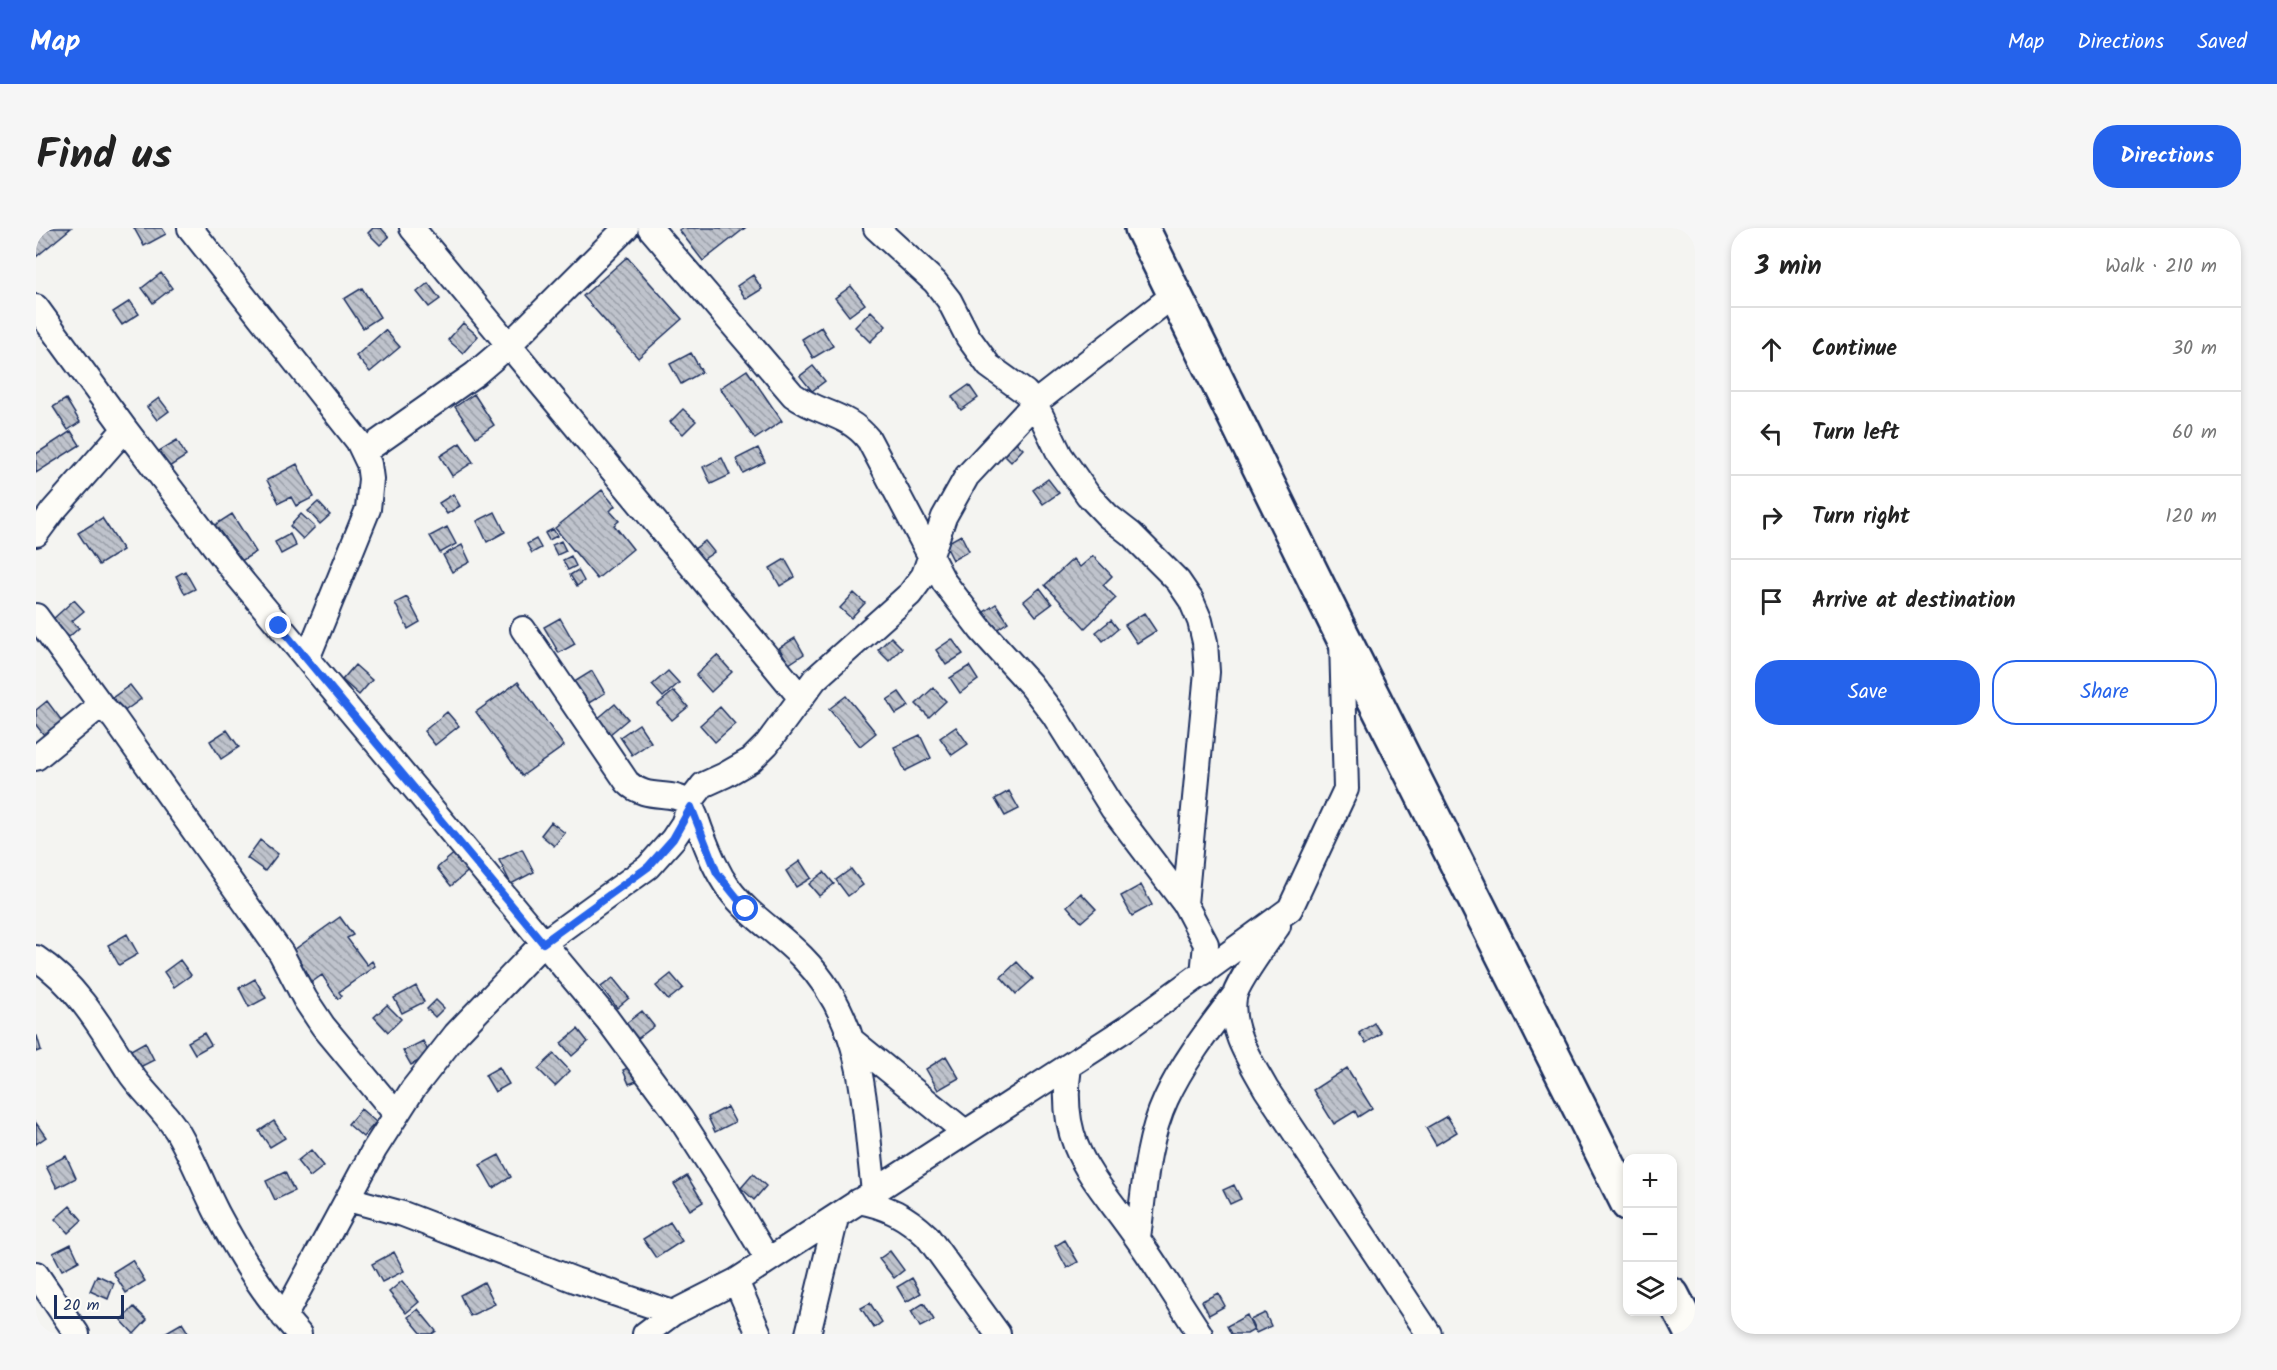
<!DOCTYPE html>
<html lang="en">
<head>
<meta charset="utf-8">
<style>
	:root { --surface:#fff; --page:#f6f6f6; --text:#222; --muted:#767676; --line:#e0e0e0; --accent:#2563eb }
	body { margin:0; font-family:Kalam,sans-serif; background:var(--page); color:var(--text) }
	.controls { position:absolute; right:18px; bottom:18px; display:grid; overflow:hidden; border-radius:12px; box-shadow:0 3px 9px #0003 }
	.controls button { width:54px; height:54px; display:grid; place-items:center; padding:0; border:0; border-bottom:2px solid var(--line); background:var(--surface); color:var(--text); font:30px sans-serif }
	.scale { position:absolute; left:18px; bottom:15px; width:70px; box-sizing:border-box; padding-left:6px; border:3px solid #1b2f5e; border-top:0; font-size:16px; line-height:21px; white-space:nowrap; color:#1b2f5e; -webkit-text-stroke:4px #fdfcf7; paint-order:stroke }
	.stop { position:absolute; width:18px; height:18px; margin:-14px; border:4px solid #2563eb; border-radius:50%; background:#fff }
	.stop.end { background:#2563eb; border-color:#fff; box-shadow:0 2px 6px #0008 }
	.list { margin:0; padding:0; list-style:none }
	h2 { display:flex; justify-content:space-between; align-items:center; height:78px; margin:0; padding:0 24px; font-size:26px }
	h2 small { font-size:20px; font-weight:400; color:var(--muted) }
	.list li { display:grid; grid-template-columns:39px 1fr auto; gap:18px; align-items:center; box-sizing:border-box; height:84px; padding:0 24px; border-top:2px solid var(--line) }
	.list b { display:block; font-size:22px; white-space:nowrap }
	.list em { font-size:20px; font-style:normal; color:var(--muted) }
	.actions { display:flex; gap:12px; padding:18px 24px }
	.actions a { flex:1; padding:14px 0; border:2px solid var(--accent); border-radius:24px; text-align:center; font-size:21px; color:var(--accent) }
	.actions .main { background:var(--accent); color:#fff }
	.icon { flex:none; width:33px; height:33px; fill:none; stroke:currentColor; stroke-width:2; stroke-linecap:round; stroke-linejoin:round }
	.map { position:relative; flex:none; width:1659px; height:1106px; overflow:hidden; border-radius:24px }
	header { display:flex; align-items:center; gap:36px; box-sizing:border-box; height:84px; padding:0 30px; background:var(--accent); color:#fff }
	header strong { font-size:28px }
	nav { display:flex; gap:33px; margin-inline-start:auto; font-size:21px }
	.intro { display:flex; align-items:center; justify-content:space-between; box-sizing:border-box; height:144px; padding:0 36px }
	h1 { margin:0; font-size:42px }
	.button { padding:15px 27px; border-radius:24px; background:var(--accent); color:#fff; font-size:21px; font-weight:700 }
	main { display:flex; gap:36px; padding:0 36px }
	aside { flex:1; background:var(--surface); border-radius:24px; box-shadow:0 3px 9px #0003 }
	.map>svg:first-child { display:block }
	.building { fill:url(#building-back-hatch); stroke:#1b2f5e; stroke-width:1.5 }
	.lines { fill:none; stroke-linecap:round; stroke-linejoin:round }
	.street-casing { stroke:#1b2f5e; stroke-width:28 }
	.secondary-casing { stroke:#1b2f5e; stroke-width:38 }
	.street { stroke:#fdfcf7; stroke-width:24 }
	.secondary { stroke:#fdfcf7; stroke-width:33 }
	.route { stroke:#2563eb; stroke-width:8 }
</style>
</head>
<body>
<header>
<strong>Map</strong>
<nav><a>Map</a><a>Directions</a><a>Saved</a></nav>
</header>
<div class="intro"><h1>Find us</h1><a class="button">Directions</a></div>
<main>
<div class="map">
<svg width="1659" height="1106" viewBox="0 0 1659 1106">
	<defs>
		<pattern id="building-back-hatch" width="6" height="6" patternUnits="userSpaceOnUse" patternTransform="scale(1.5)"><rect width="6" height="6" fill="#bfc3cc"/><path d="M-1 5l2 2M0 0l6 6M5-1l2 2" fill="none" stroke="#9a9fa9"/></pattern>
	</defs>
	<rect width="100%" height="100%" fill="#f4f4f1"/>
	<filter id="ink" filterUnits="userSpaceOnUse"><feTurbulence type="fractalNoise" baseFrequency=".0167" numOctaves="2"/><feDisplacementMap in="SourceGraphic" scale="12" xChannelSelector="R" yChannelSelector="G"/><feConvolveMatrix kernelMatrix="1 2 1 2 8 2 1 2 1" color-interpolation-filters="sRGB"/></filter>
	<g filter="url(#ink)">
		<path class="building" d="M0 0H35L0 29Z
			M98 0H126L130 6 108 18Z
			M337 0H345L353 9 344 17 332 5Z
			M646 0H709L667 33 643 2Z
			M591 29 646 91 602 130 547 68Z
			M125 45 136 60 117 75 106 60Z
			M717 47 726 61 710 71 701 58Z
			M392 55 404 71 393 79 381 64Z
			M815 58 829 76 813 88 799 70Z
			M326 60 344 89 327 100 308 71Z
			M94 73 103 86 86 97 77 84Z
			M835 83 850 98 834 114 819 99Z
			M427 95 442 108 427 125 412 112Z
			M785 99 797 118 777 130 766 111Z
			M349 102 364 119 334 144 320 128Z
			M655 125 666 144 645 156 634 136Z
			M777 138 789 153 776 163 764 148Z
			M711 142 746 193 719 211 684 160Z
			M933 157 942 170 925 182 916 169Z
			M438 166 458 197 440 209 419 179Z
			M123 170 133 183 121 192 111 179Z
			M30 171 44 194 32 202 17 179Z
			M647 181 660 193 647 206 634 194Z
			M35 203 44 217 0 245V226Z
			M977 211 987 221 975 234 964 223Z
			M141 212 150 228 133 239 123 223Z
			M424 215 437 234 416 248 404 228Z
			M722 220 729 234 707 245 700 231Z
			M686 230 694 247 675 256 667 239Z
			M261 236 278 269 260 278 255 269 243 275 231 252Z
			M1012 251 1023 265 1007 276 997 262Z
			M566 262 579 278 574 283 583 293 578 297 597 321 561 351 519 300Z
			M417 266 424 278 411 286 403 275Z
			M282 274 294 287 284 296 272 283Z
			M459 284 469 304 451 314 441 293Z
			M196 286 220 324 197 338 174 300Z
			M265 286 279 299 267 311 254 298Z
			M66 290 87 322 63 337 42 305Z
			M411 299 420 316 404 325 394 308Z
			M517 301 521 308 513 312 509 305Z
			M254 306 260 318 245 326 239 314Z
			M925 307 933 323 917 332 909 316Z
			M500 311 505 320 496 325 491 316Z
			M525 313 530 323 521 327 516 317Z
			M669 313 678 324 665 333 657 322Z
			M426 317 434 334 416 344 407 327Z
			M535 328 540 338 532 342 527 332Z
			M1057 328 1076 348 1067 357 1080 370 1049 400 1009 357 1037 331 1044 339Z
			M749 331 759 349 744 358 734 340Z
			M542 342 548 353 541 358 534 347Z
			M149 343 159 361 149 366 140 348Z
			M1004 360 1016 376 1000 388 988 373Z
			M818 365 829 375 815 390 804 380Z
			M371 369 384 394 372 401 359 375Z
			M38 372 48 383 36 393 43 400 33 409 17 391Z
			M960 376 972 394 954 406 942 388Z
			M1108 385 1120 403 1101 415 1089 397Z
			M524 390 539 416 523 425 508 399Z
			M1075 392 1082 401 1067 413 1060 404Z
			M855 409 866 420 853 433 842 422Z
			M759 410 768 426 753 436 743 420Z
			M916 411 927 426 910 437 900 422Z
			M681 427 696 444 675 464 660 447Z
			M319 437 336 452 323 467 306 452Z
			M933 438 942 452 924 465 914 450Z
			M556 443 569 465 548 478 535 456Z
			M632 443 643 455 627 469 616 457Z
			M482 454 528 518 486 548 440 484Z
			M94 457 105 471 87 484 76 470Z
			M897 460 910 473 893 489 880 476Z
			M638 463 652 479 636 492 622 476Z
			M863 464 873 478 860 486 851 472Z
			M810 468 840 505 824 518 793 481Z
			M11 473 26 493 8 507 0 497V482Z
			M579 476 592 491 573 507 560 492Z
			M684 479 699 496 679 514 664 497Z
			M411 484 423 498 399 517 388 503Z
			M603 496 615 514 596 527 584 509Z
			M920 499 932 516 916 527 904 510Z
			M191 502 203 519 185 531 174 513Z
			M884 507 895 530 869 543 858 519Z
			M973 563 983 581 969 588 959 571Z
			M515 594 529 605 518 618 505 607Z
			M224 612 242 626 229 643 211 630Z
			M486 621 498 644 475 656 463 632Z
			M421 623 436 640 415 658 401 640Z
			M764 633 775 650 760 659 750 643Z
			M815 641 827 657 812 668 800 652Z
			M788 644 798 656 783 668 773 656Z
			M1105 657 1116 677 1096 688 1085 668Z
			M1045 665 1060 681 1045 694 1031 678Z
			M304 689 317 707 311 710 331 737 336 733 339 738 303 764 306 768 302 771 286 747 272 757 251 727Z
			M91 706 102 726 83 737 72 717Z
			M144 732 155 747 138 759 128 744Z
			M981 734 997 751 980 766 965 749Z
			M635 746 647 760 632 772 620 758Z
			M577 750 593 770 581 780 565 759Z
			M219 751 230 770 213 779 203 760Z
			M380 758 388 774 366 785 358 770Z
			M400 772 408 780 399 789 391 781Z
			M351 777 365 791 352 804 338 789Z
			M606 783 618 798 600 812 588 797Z
			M1338 795 1345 805 1330 815 1323 805Z
			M542 801 552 814 536 828 525 815Z
			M168 805 175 817 159 826 152 814Z
			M1 808 5 822 0 824V808Z
			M387 813 394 827 375 837 367 823Z
			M109 814 118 832 102 840 93 823Z
			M518 826 534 843 519 858 502 841Z
			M910 828 923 850 902 862 890 841Z
			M602 835 608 850 593 856 587 842Z
			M463 839 473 856 459 864 449 847Z
			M1311 840 1336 880 1322 889 1319 883 1298 896 1277 862Z
			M691 879 699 894 679 904 672 889Z
			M325 881 340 894 327 909 312 896Z
			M1411 888 1421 904 1400 917 1390 900Z
			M238 893 249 910 234 919 223 903Z
			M0 895 10 909 0 916Z
			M275 922 288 938 274 949 261 933Z
			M463 927 475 949 457 960 444 937Z
			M30 928 40 950 21 960 10 938Z
			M249 944 258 963 239 972 230 953Z
			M717 946 730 958 718 972 705 960Z
			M651 948 667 974 654 982 638 956Z
			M1198 957 1205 971 1194 976 1187 962Z
			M34 978 46 992 32 1005 19 991Z
			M634 994 646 1013 620 1030 607 1011Z
			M1029 1012 1042 1034 1031 1040 1019 1018Z
			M35 1016 43 1033 26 1042 17 1025Z
			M854 1023 868 1042 858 1050 843 1031Z
			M358 1024 368 1043 346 1054 336 1036Z
			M96 1032 109 1053 90 1065 77 1044Z
			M61 1047 78 1055 72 1071 54 1063Z
			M876 1050 885 1065 870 1074 861 1059Z
			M366 1053 383 1074 370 1085 353 1064Z
			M448 1054 459 1076 434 1088 424 1067Z
			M1182 1065 1189 1078 1173 1087 1166 1073Z
			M834 1075 846 1094 838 1100 825 1080Z
			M888 1075 898 1092 884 1099 875 1083Z
			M98 1079 111 1092 98 1106 85 1092Z
			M382 1081 400 1103 396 1106H386L372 1089Z
			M1229 1085 1235 1098 1220 1105 1214 1092Z
			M1211 1087 1218 1102 1211 1106H1195L1191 1098Z
			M146 1095 153 1106H127Z"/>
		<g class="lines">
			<defs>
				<path id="street" d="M154 0 322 213 333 236 335 251 332 281 271 431
					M376 0 765 470
					M614 0 757 167C784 187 811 184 833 212L908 354 945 402 994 456 1018 487 1077 581 1149 676 1170 716 1167 746
					M840 0 899 54 913 72 932 109 953 138 989 164 999 175 1024 227 1052 267 1072 288 1095 306 1142 353 1155 372 1164 393 1169 414 1171 444 1149 676
					M0 79 89 201 196 341 571 791 644 890 689 960 732 1032
					M328 224 439 146 473 117 590 0
					M0 306 17 283 89 201
					M0 388 65 477 78 490 245 725 269 771 287 798 360 886
					M487 401 591 554C611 574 635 561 652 575 659 583 661 594 665 604 673 624 680 643 693 661 713 688 743 705 766 729 831 795 827 877 838 963
					M0 530 65 477
					M1242 698C1232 712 1200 756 1198 770 1193 802 1215 834 1230 861L1393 1106
					M0 730C41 757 66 801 92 842 106 864 127 880 141 903 156 928 167 958 181 985 205 1030 229 1068 263 1106
					M818 814 929 904
					M1033 838C1021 920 1058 948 1101 1010 1123 1041 1143 1074 1164 1106
					M312 971 367 986 539 1052 637 1085
					M822 973C851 978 871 989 891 1008L962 1106
					M1102 1010C1108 964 1110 914 1130 871 1147 834 1173 801 1198 768
					M0 1046 41 1106
					M700 1053 723 1106
					M248 1089 338 922 377 861 420 806 507 715 612 639 637 611 647 596 657 570 667 557 689 547 715 532 731 516 779 451 874 366 888 347 908 289 931 248 999 175 1139 66
					M609 1106 637 1085 700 1053 1091 800 1254 681 1310 561 1306 412
					M772 1106 800 990"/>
				<path id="secondary" d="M1106 0 1306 407 1592 976
					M1636 1067 1656 1106"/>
			</defs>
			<use href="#street" class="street-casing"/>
			<use href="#secondary" class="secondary-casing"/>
			<use href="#street" class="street"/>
			<use href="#secondary" class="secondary"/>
		</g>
	</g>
	<g class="lines" filter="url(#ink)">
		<path class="route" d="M243 398 507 715 612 639 637 611 655 579 681 645 710 681"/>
	</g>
</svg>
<div class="controls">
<button>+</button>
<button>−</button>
<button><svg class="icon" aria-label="layers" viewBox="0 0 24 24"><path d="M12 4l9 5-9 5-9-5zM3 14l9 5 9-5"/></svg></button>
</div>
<div class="scale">20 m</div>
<div class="stop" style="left:710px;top:681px"></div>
<div class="stop end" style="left:243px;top:398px"></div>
</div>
<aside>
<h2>3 min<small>Walk · 210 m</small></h2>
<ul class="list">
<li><svg class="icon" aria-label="ahead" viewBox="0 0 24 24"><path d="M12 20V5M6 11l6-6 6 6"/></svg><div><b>Continue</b></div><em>30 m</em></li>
<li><svg class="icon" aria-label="left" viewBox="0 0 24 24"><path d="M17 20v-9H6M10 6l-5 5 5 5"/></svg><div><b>Turn left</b></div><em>60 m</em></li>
<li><svg class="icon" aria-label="right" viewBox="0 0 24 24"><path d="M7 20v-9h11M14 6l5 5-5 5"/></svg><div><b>Turn right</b></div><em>120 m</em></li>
<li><svg class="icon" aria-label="arrive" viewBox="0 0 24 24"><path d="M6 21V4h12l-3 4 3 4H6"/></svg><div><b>Arrive at destination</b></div></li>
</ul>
<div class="actions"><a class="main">Save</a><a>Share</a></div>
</aside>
</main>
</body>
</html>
